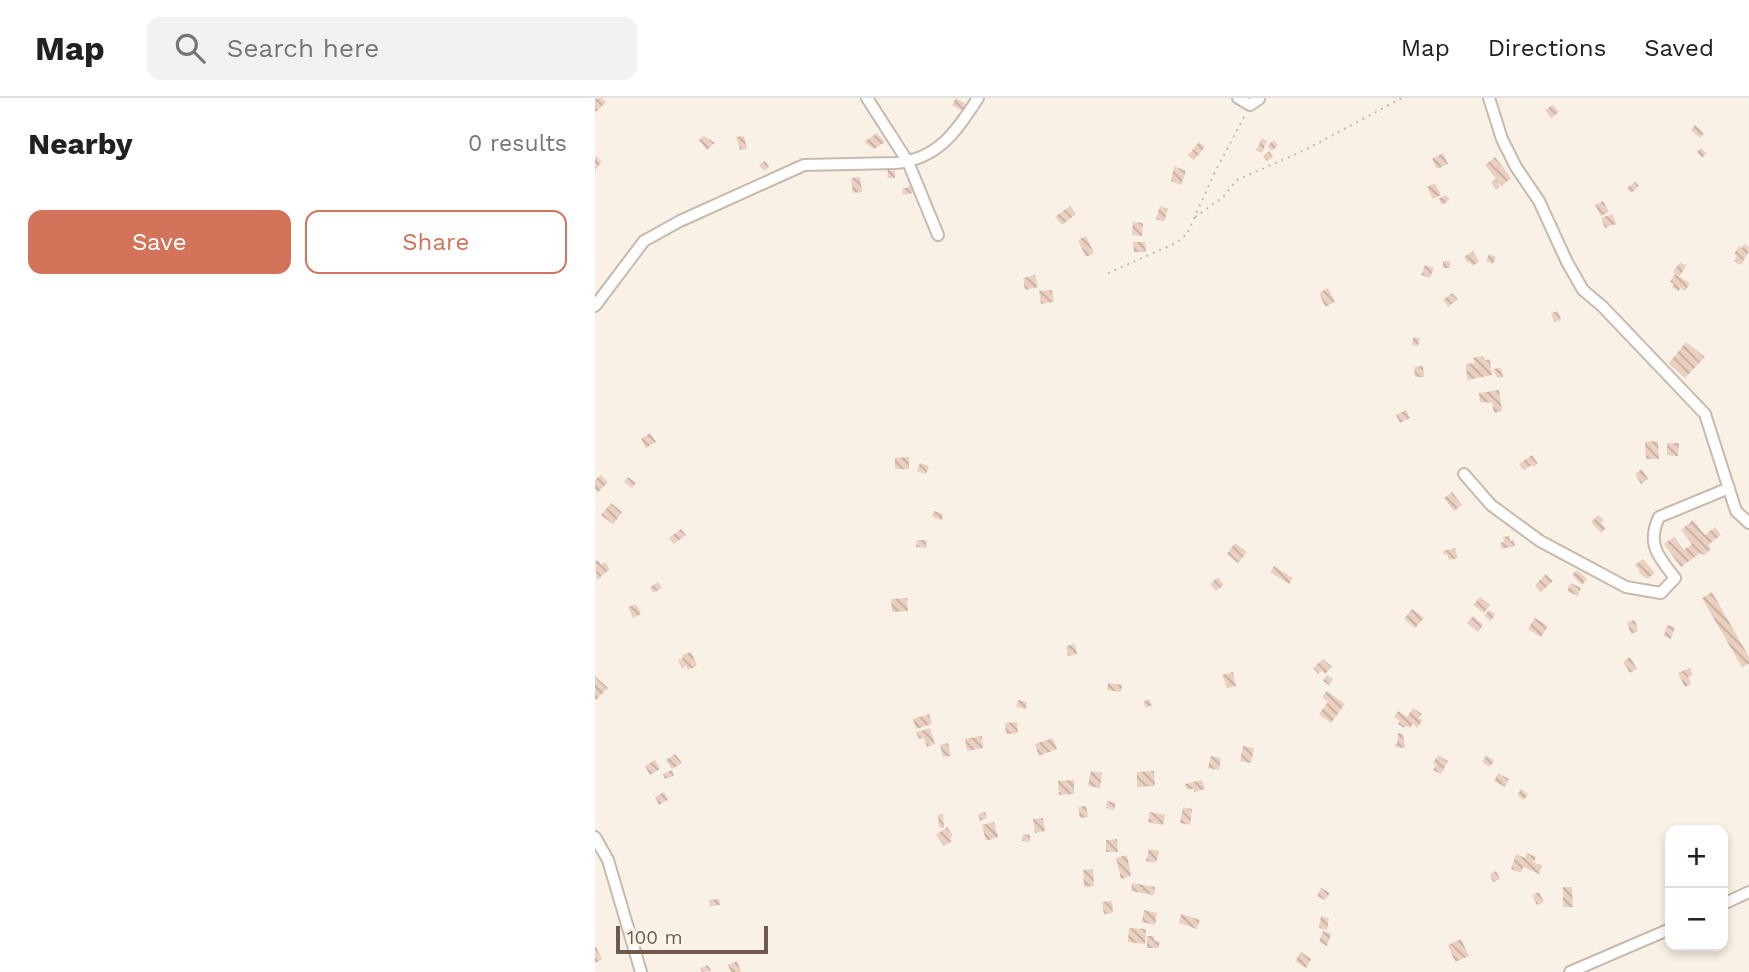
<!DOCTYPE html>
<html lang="en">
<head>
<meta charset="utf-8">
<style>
	:root { --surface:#fff; --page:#f2f2f2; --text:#202124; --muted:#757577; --line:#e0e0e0; --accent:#d3735a }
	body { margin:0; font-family:"Work Sans",sans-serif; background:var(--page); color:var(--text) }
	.controls { position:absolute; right:21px; bottom:21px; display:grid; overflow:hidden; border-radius:14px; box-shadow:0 4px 10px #0003 }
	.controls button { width:63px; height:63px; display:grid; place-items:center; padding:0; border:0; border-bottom:2px solid var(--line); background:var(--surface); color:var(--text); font:35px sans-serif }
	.scale { position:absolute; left:21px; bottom:18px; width:152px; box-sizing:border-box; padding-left:7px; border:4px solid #6e594e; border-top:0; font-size:19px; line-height:24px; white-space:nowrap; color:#6e594e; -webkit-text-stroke:5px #fcf5eb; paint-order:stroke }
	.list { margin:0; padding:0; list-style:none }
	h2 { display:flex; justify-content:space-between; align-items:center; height:91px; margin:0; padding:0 28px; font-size:30px }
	h2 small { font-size:23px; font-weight:400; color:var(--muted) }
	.actions { display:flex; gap:14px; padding:21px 28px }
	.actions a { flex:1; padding:16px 0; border:2px solid var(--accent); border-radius:14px; text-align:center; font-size:24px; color:var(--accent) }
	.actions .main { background:var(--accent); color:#fff }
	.icon { flex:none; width:38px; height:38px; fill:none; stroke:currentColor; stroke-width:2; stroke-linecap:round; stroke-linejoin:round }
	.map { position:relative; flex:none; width:1154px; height:874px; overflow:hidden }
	header { display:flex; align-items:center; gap:42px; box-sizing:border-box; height:98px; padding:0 35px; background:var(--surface); border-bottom:2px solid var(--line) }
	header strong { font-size:33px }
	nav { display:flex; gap:38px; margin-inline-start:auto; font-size:24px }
	.search { width:490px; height:63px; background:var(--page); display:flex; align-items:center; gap:18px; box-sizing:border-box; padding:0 24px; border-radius:14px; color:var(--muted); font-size:26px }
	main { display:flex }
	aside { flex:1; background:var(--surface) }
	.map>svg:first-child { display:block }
	.building { fill:url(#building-back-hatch) }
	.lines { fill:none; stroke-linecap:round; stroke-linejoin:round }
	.minor-casing { stroke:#c8b9ad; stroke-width:14 }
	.path { stroke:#cfb4a4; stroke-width:2; stroke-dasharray:2 5; stroke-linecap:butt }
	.minor { stroke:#fff; stroke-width:10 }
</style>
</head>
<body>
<header>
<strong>Map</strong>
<div class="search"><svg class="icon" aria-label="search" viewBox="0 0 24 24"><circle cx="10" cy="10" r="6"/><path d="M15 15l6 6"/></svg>Search here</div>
<nav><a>Map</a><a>Directions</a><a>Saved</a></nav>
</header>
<main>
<aside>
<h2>Nearby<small>0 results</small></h2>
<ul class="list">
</ul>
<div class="actions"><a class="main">Save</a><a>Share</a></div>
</aside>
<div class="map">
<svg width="1154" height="874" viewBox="0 0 1154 874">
	<defs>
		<pattern id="building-back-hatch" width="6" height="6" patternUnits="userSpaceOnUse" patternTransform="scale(1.75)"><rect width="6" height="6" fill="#ebd0c0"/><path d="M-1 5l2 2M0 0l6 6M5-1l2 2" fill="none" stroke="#c3ac9e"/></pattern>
	</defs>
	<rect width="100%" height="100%" fill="#f9f1e5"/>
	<path class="building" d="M7 0 11 4 0 15V1Z
		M361 0 374 8 369 14 357 7Z
		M958 7 964 14 956 20 950 12Z
		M1100 27 1109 35 1105 40 1096 32Z
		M282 35 290 44 279 51 269 44Z
		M109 38 120 45 112 52 104 42Z
		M149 38 152 51 145 52 141 39Z
		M667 40 672 43 667 55 661 52Z
		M679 42 683 47 677 53 672 48Z
		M604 44 610 49 599 62 593 57Z
		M1106 50 1112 55 1107 60 1102 54Z
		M674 53 678 59 672 63 668 58Z
		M848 55 853 66 842 71 837 61Z
		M0 58 7 63 0 73Z
		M900 59 916 80 907 88 890 67Z
		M170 63 174 69 169 73 164 67Z
		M579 68 591 73 586 87 576 83Z
		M293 72 300 73V80H292Z
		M265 79 267 94 258 95 256 80Z
		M901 81 905 89 901 92 896 84Z
		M1040 84 1044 88 1036 95 1032 90Z
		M840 85 846 97 838 101 832 89Z
		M316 88 318 95 308 97 307 91Z
		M851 97 855 102 847 107 843 101Z
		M1008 103 1014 114 1006 118 1000 107Z
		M475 108 481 116 467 127 460 119Z
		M565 108 573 111 569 124 561 121Z
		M1017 116 1021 126 1010 130 1006 120Z
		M538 124 548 125 547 138 537 137Z
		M491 138 499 155 491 159 483 142Z
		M538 144H550L551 154H539Z
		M1149 146 1154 149V153L1146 167 1139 163 1142 158 1139 156 1144 148 1147 150Z
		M878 153 884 164 877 168 875 164 873 165 869 159Z
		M894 156 901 159 898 166 891 163Z
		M848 163H855V170H848Z
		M1085 164 1091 168 1085 178 1078 174Z
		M830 167 839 170 835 180 826 177Z
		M1080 176 1095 185 1090 193 1085 190 1084 193 1077 189 1079 186 1075 184Z
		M440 177 443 189 430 192 428 180Z
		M733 190 740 204 730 209 724 195Z
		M457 192 459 204 446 206 444 193Z
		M857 195 863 201 853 209 848 202Z
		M963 213 966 222 959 224 956 215Z
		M818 239 825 240 823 248 817 247Z
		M1091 244 1110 259 1090 280 1074 265Z
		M888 258 890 262 895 261 897 277 872 282 871 266 880 265 878 260Z
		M828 268 829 279H820L819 269Z
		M906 270 908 279 902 280 898 271Z
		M904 292 907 313 899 315 897 305 885 304 884 295Z
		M811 312 815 320 805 325 801 317Z
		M55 335 61 344 51 350 46 341Z
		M1063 343 1064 361H1051L1050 344Z
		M1072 345H1084L1083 358 1072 357Z
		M937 357 943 366 938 369 937 367 929 372 924 366Z
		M314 359V371H300V360Z
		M325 365 334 368 331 376 322 373Z
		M1047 371 1053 381 1046 386 1040 376Z
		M6 377 13 384 3 394 0 391V382Z
		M33 379 41 385 37 390 29 384Z
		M857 394 867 407 859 413 849 400Z
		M16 405 27 414 18 426 6 417Z
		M339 413 348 416 347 422 337 419Z
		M1003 417 1009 422 1006 425 1011 430 1006 435 996 424Z
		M1098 422 1110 437 1120 429 1126 437 1113 447 1116 451 1109 457 1105 455 1086 469 1069 446 1079 439 1089 452 1097 446 1086 432Z
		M86 431 91 437 79 446 74 440Z
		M914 438 915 443 919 442 920 448 907 451 905 445 909 444 908 439Z
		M322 442H332L331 450 321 449Z
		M640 445 652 454 643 465 632 456Z
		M860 450 863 460 854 462 852 456 849 457 848 453Z
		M1048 461 1060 475 1052 481 1043 474 1045 473 1040 467Z
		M3 462 6 467 10 464 15 471 2 482 0 464Z
		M679 468 698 480 694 486 675 474Z
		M982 472 992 481 987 487 977 477Z
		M951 476 958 483 946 494 940 487Z
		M623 479 629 487 621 493 615 486Z
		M63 484 67 490 58 495 55 489Z
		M976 485 986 490 983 498 972 493Z
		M1117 494 1154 559V566L1147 569 1107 500Z
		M885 499 895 507 889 515 878 507Z
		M312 500 313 513 297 514 296 501Z
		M41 506 46 516 38 520 33 509Z
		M817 511 829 520 820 530 809 521Z
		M894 512 900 516 896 523 889 518Z
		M878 518 888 527 883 534 872 525Z
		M940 520 953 528 946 539 933 531Z
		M1040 522 1043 533 1036 536 1032 524Z
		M1072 527 1080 529 1076 541 1069 538Z
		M480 546 482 556 473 558 471 548Z
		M96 554 102 568 93 572 91 568 87 570 83 562 88 560 87 557Z
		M1035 559 1042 571 1035 575 1028 564Z
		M728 561 737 569 730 576 727 573 723 576 718 570Z
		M1095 570 1098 577 1093 579 1096 586 1090 589 1083 575Z
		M638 574 641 588 632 590 627 577Z
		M732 577 738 581 734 587 728 583Z
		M0 578 13 590 1 602 0 601Z
		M513 585 527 587 526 594 512 592Z
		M732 593 750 606 736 625 724 616 733 604 727 599Z
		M554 601 557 607 551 610 548 604Z
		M423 602 432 604 431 611 421 609Z
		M818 610 827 616 824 619 827 623 822 630 818 626 815 630 811 628 809 630 803 626 805 623 799 619 803 613 812 619Z
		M334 616 337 626 321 631 318 621Z
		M422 624 423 635 411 636 410 625Z
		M335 630 340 646 332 649 329 640 324 641 321 634Z
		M803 635 808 636 810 650 800 649V646H802Z
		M387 638 388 650 372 653 370 641Z
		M458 640 462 651 444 658 440 646Z
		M353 645 356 658 348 659 345 647Z
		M648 648 659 650 656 665 645 663Z
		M80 656 87 665 77 671 71 662Z
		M843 657 853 663 846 676 838 672 841 667 838 665Z
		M616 658 626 660 624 672 613 670Z
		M891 658 899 662 895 669 887 664Z
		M60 662 65 671 55 677 50 668Z
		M77 672 79 678 70 681 68 676Z
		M496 673 507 675 505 690 493 688Z
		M559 673 560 688 542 689V674Z
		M903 675 914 681 910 689 899 683Z
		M479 682V696L464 697 463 683Z
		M607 682 610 691 599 694V691H591L590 686Z
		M926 691 933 696 929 702 922 697Z
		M69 694 73 702 64 707 60 699Z
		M512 703 521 705 519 712 511 710Z
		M491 708 493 719 485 720 483 709Z
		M588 709 597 711 595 727 585 725Z
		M390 714 392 720 385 723 383 716Z
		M555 714 570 717 568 727 553 724Z
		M348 716 349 730H344L343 717Z
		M448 720 450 733 440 735 438 721Z
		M399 724 403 739 391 743 387 727Z
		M352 729 358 738 355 740 357 743 349 748 341 737Z
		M428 736 435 737V744L427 743Z
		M522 741 523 754H511V742Z
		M554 751 564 753 561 765 551 763Z
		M932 755 941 759 939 764 947 768 944 776 928 769 926 775 916 771 921 756 930 760Z
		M532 757 536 778 526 781 521 760Z
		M498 771 499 788 489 789 488 772Z
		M901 773 905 781 898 784 895 776Z
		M537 785 560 789 559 797 536 793Z
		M968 789H977L978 809H968Z
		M726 790 735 795 730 802 722 798Z
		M944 794 949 804 942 807 937 797Z
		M124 801 125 807 115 808 114 802Z
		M517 803 518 815 509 816 507 804Z
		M549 812 562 815 560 827 547 824Z
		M586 816 605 822 602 831 584 825Z
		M726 818 734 820 732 832 724 830Z
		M534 830 551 831 550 846 533 844Z
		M728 833 736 836 732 848 724 844Z
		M552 838H559V842L565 844 563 850H552Z
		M866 841 874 858 860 864 853 847Z
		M0 847 7 861 0 865Z
		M706 854 716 861 711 870 700 863Z
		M142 863 146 874H136L133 867Z
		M113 867 116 873 107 874 105 870Z"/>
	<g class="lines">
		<defs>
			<path id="minor" d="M272 0 313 64 343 137
				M643 0 655 7 664 1
				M894 0 907 41 921 69 944 103 972 164 988 192 1007 208 1110 316 1141 413 1154 425
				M0 208 49 143 85 123 209 67 301 65C343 61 362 33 383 0
				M869 376 896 407 945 443 1031 489 1066 495 1080 480C1064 459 1051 447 1064 419L1134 390
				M0 739 13 762 46 874
				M1128 806 1154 794
				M975 874 1075 831"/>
		</defs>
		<use href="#minor" class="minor-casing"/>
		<path class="path" d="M600 119 628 99 642 82 710 52 807 0
			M513 175 581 145 592 136 619 76 650 17"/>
		<use href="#minor" class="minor"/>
	</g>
</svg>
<div class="controls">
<button>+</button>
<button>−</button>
</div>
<div class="scale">100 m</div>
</div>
</main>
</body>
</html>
